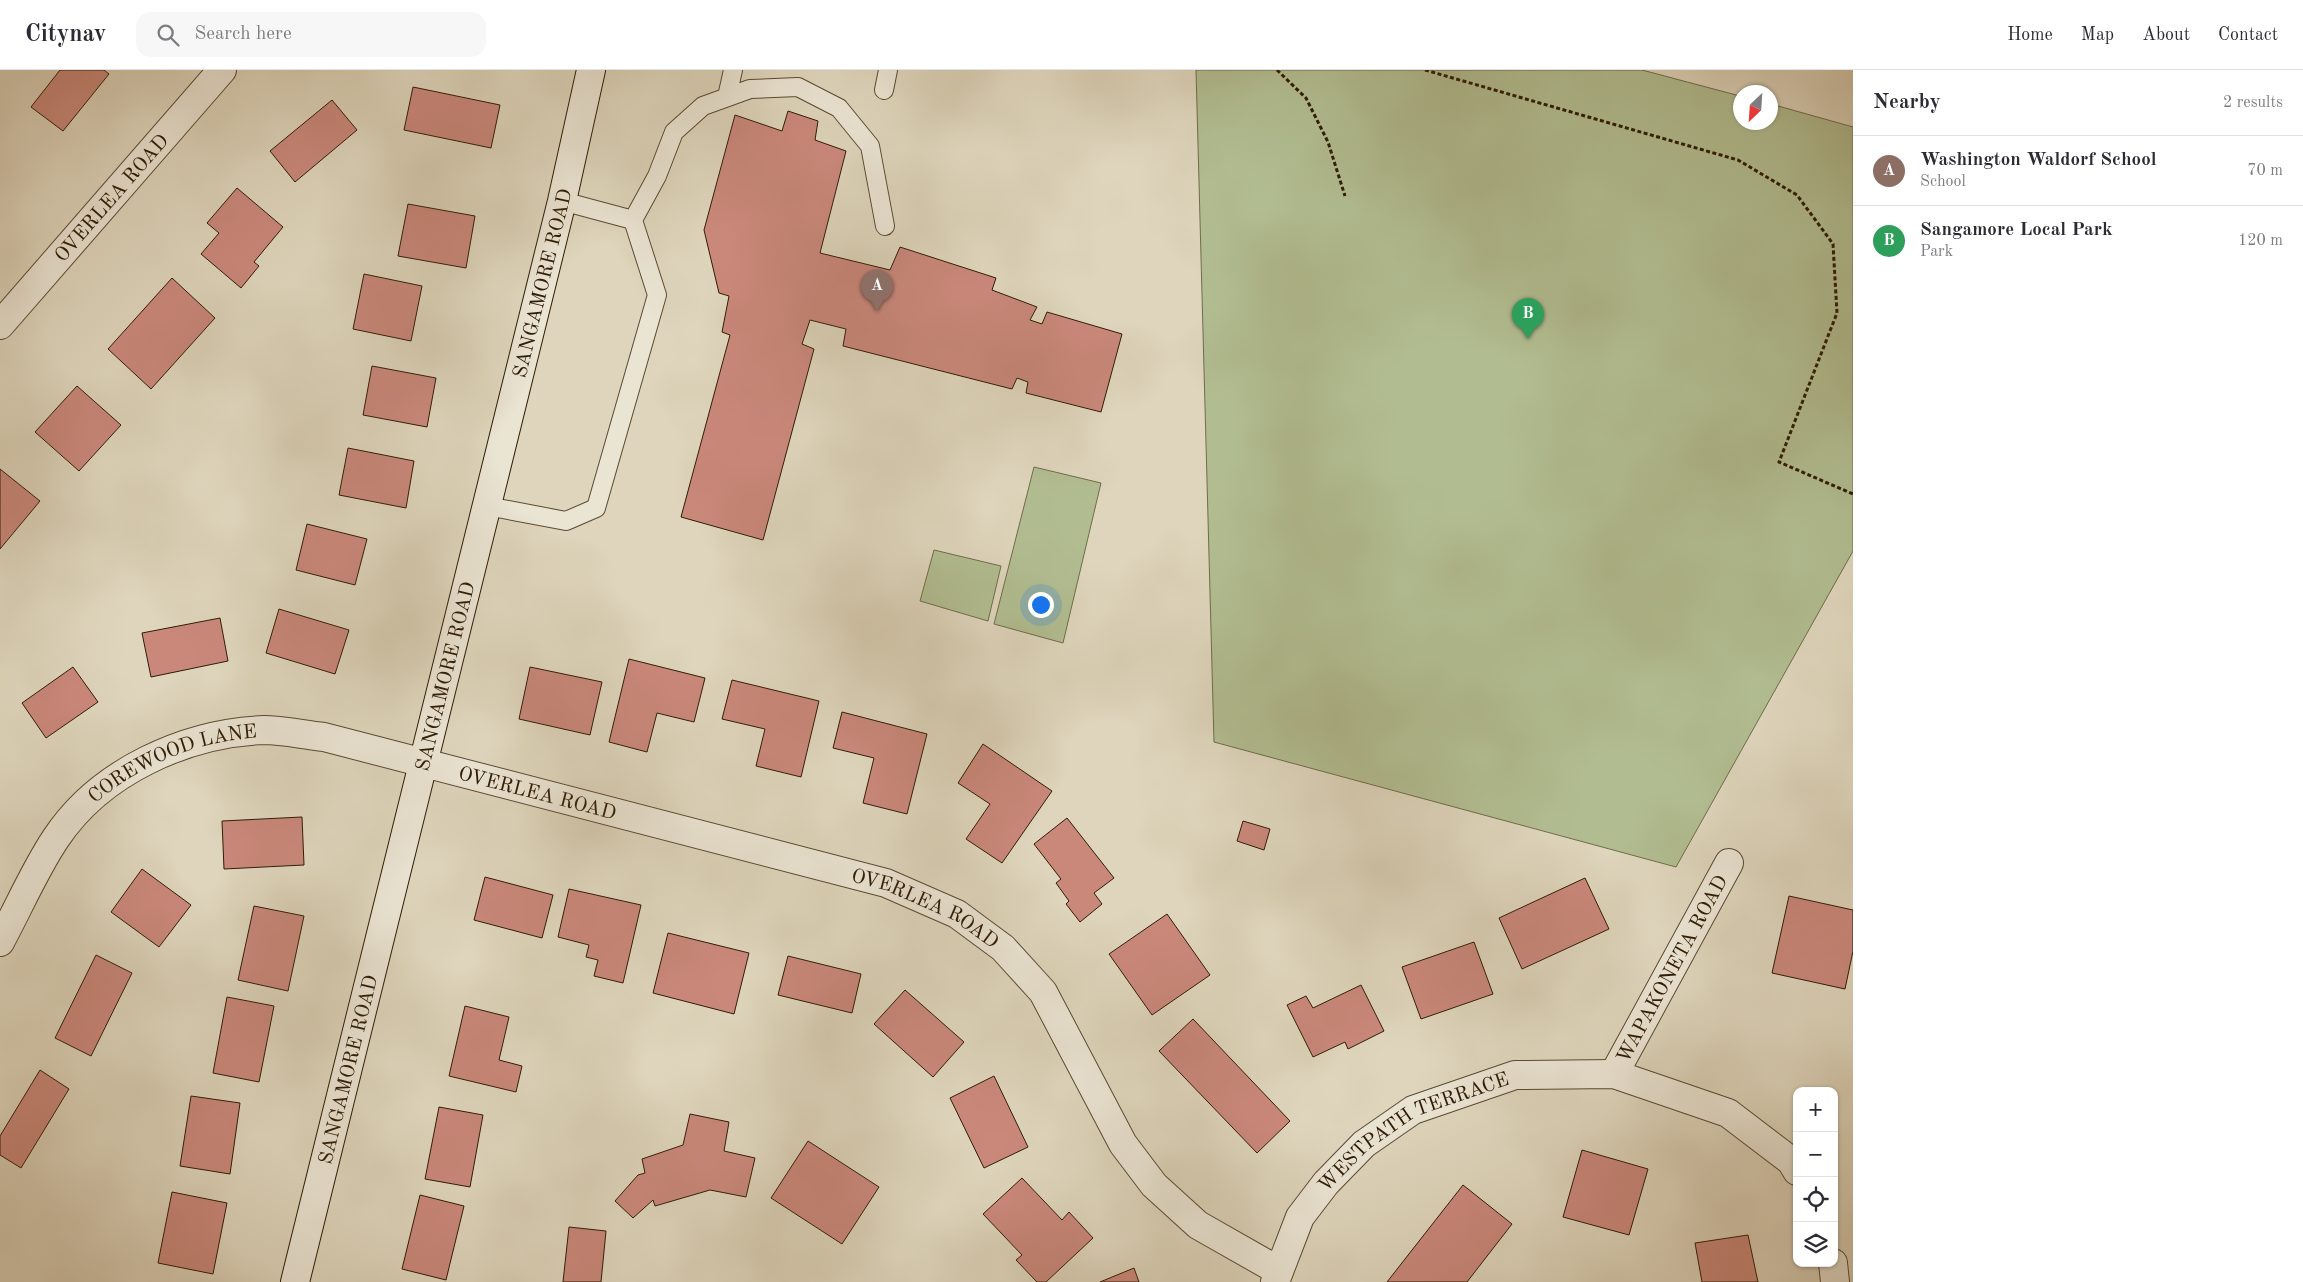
<!DOCTYPE html>
<html lang="en">
<head>
<meta charset="utf-8">
<style>
	:root { --surface:#fff; --page:#f7f7f7; --text:#2b2b33; --muted:#7c7c81; --line:#e1e1e2; --accent:#ea580c }
	body { margin:0; font-family:"Old Standard TT",serif; background:var(--page); color:var(--text) }
	.controls { position:absolute; right:15px; bottom:15px; display:grid; overflow:hidden; border-radius:10px; box-shadow:0 1px 4px #0004 }
	.controls button { width:45px; height:45px; display:grid; place-items:center; padding:0; border:0; border-bottom:1px solid var(--line); background:var(--surface); color:var(--text); font:25px sans-serif }
	.compass { position:absolute; left:1733px; top:15px; width:45px; height:45px; border-radius:50%; background:var(--surface); box-shadow:0 1px 4px #0004; rotate:205deg }
	.you { position:absolute; left:1040px; top:534px; width:18px; height:18px; margin:-12px; border:4px solid #fff; border-radius:50%; background:#1a73e8; box-shadow:0 0 0 8px #1a73e833 }
	.badge { display:grid; place-items:center; width:32px; height:32px; border-radius:50%; background:var(--accent); color:#fff; font-size:16px; font-weight:700 }
	.pin { position:absolute; translate:-50% -41px; filter:drop-shadow(0 1px 2px #0008) }
	.pin::after { content:''; position:absolute; top:26px; width:18px; height:15px; background:inherit; clip-path:polygon(0 0,100% 0,50% 100%) }
	.list { margin:0; padding:0; list-style:none }
	h2 { display:flex; justify-content:space-between; align-items:center; height:65px; margin:0; padding:0 20px; font-size:21px }
	h2 small { font-size:16px; font-weight:400; color:var(--muted) }
	.list li { display:grid; grid-template-columns:32px 1fr auto; gap:15px; align-items:center; box-sizing:border-box; height:70px; padding:0 20px; border-top:1px solid var(--line) }
	.list b { display:block; font-size:19px; white-space:nowrap }
	.list p { margin:0; font-size:16px; white-space:nowrap; color:var(--muted) }
	.list em { font-size:16px; font-style:normal; color:var(--muted) }
	.icon { flex:none; width:28px; height:28px; fill:none; stroke:currentColor; stroke-width:2; stroke-linecap:round; stroke-linejoin:round }
	.map { position:relative; flex:none; width:1853px; height:1212px; overflow:hidden }
	header { display:flex; align-items:center; gap:30px; box-sizing:border-box; height:70px; padding:0 25px; background:var(--surface); border-bottom:1px solid var(--line) }
	header strong { font-size:24px }
	nav { display:flex; gap:28px; margin-inline-start:auto; font-size:18px }
	.search { width:350px; height:45px; background:var(--page); display:flex; align-items:center; gap:12px; box-sizing:border-box; padding:0 18px; border-radius:15px; color:var(--muted); font-size:19px }
	main { display:flex }
	aside { flex:1; background:var(--surface) }
	.map>svg:first-child { display:block }
	.green { fill:#b1bd91; stroke:#706c4a }
	.building { fill:#ca887b; stroke:#2f1c04 }
	.lines { fill:none; stroke-linecap:round; stroke-linejoin:round }
	.lane-casing { stroke:#5b4a32; stroke-width:20 }
	.street-casing { stroke:#5b4a32; stroke-width:30 }
	.secondary-casing { stroke:#2f1c04; stroke-width:30 }
	.path { stroke:#2f1c04; stroke-width:3; stroke-dasharray:4 2.5; stroke-linecap:butt }
	.lane { stroke:#eae4d3; stroke-width:18 }
	.street { stroke:#eae4d3; stroke-width:28 }
	.secondary { stroke:#eae4d3; stroke-width:28 }
	.labels { text-anchor:middle; stroke-width:5; stroke-linejoin:round; paint-order:stroke }
	.street-label { font-size:20px; fill:#2f1c04; stroke:#eae4d3 }
</style>
</head>
<body>
<header>
<strong>Citynav</strong>
<div class="search"><svg class="icon" aria-label="search" viewBox="0 0 24 24"><circle cx="10" cy="10" r="6"/><path d="M15 15l6 6"/></svg>Search here</div>
<nav><a>Home</a><a>Map</a><a>About</a><a>Contact</a></nav>
</header>
<main>
<div class="map">
<svg width="1853" height="1212" viewBox="0 0 1853 1212">
	<rect width="100%" height="100%" fill="#ded5bc"/>
	<filter id="stains"><feTurbulence type="fractalNoise" baseFrequency=".004" numOctaves="4"/><feColorMatrix values="0 0 0 0 .2 0 0 0 0 .09 0 0 0 0 .02 0 0 0 .5 -.17"/></filter>
	<radialGradient id="worn" r=".72"><stop offset=".6" stop-color="#630" stop-opacity="0"/><stop offset="1" stop-color="#630" stop-opacity=".3"/></radialGradient>
	<path class="green" d="M1196 0H1642L1740 26V52H1770L1771 34 1853 57V481L1676 797 1214 672Z
		M1034 397 1101 413 1063 573 994 554Z
		M934 480 1001 496 988 551 920 531Z"/>
	<path class="building" d="M60 0H104L109 4 63 61 31 37Z
		M413 17 500 35 491 78 404 60Z
		M332 30 357 60 295 112 270 81Z
		M788 41 818 51 815 70 846 81 820 183 890 200 900 177 996 208 992 220 1037 237 1030 250 1042 254 1047 242 1122 264 1101 342 1026 323 1028 312 1017 308 1012 319 843 276 846 259 810 250 802 274 814 279 763 470 681 447 730 265 722 262 729 226 719 223 704 160 735 45 782 61Z
		M237 118 283 157 254 192 259 196 241 218 201 184 219 163 207 153Z
		M408 134 475 146 466 198 398 186Z
		M364 204 422 216 411 271 353 259Z
		M172 208 215 248 151 319 108 279Z
		M372 296 436 308 427 357 363 345Z
		M77 316 121 355 79 401 35 362Z
		M348 378 414 391 406 438 339 425Z
		M0 399 40 431 0 479Z
		M307 454 367 469 355 515 296 500Z
		M279 539 349 560 335 604 266 583Z
		M220 548 228 591 151 607 142 563Z
		M629 589 705 608 694 652 657 643 647 682 609 672Z
		M73 597 98 632 46 668 22 633Z
		M530 597 602 612 590 665 519 649Z
		M732 610 819 631 801 707 756 696 765 659 722 649Z
		M842 642 927 664 907 744 863 733 874 688 833 678Z
		M983 674 1052 721 1002 793 966 769 990 734 958 713Z
		M302 747 304 795 224 799 222 751Z
		M1067 748 1114 808 1094 823 1102 834 1080 852 1066 834 1069 831 1056 813 1061 809 1034 774Z
		M1243 751 1270 759 1264 780 1237 771Z
		M142 799 191 835 159 877 111 842Z
		M485 807 553 825 542 868 474 850Z
		M1585 808 1609 859 1522 899 1499 848Z
		M569 819 641 835 623 913 594 906 598 890 586 887 589 875 558 867Z
		M1789 826 1853 840V881L1845 919 1772 903Z
		M254 836 304 846 288 921 238 910Z
		M1167 844 1210 905 1152 945 1109 884Z
		M668 863 749 883 734 944 653 923Z
		M1474 872 1493 924 1421 949 1402 897Z
		M96 885 132 903 91 986 55 968Z
		M788 886 861 904 852 943 778 925Z
		M1361 915 1384 961 1348 979 1345 972 1313 987 1287 935 1306 926 1313 938Z
		M905 920 964 972 933 1007 874 954Z
		M227 927 274 936 259 1012 213 1003Z
		M465 936 509 947 499 990 522 996 516 1022 449 1006Z
		M1193 949 1290 1051 1257 1083 1159 981Z
		M40 1000 69 1019 21 1098 0 1085V1066Z
		M994 1006 1028 1077 984 1098 950 1028Z
		M191 1026 240 1033 230 1104 180 1096Z
		M439 1037 483 1045 470 1117 425 1109Z
		M690 1044 729 1052 724 1081 755 1088 746 1127 710 1120 655 1136 653 1130 633 1148 615 1131 638 1105 645 1103 642 1089 683 1075Z
		M808 1071 879 1117 842 1174 771 1128Z
		M1582 1080 1648 1099 1629 1165 1563 1147Z
		M1022 1108 1062 1150 1069 1142 1093 1168 1046 1212H1037L1016 1190 1022 1185 983 1144Z
		M1463 1115 1512 1154 1467 1212H1387Z
		M172 1122 227 1133 213 1204 158 1193Z
		M420 1125 464 1136 446 1210 402 1199Z
		M569 1157 606 1161 601 1212H563Z
		M1748 1165 1758 1212H1702L1695 1173Z
		M1134 1198 1139 1212H1100Z"/>
	<g class="lines">
		<defs>
			<path id="lane" d="M884 20 888 0
				M727 27 733 0
				M633 150 657 106 674 62 703 36 750 19 798 17 839 38 870 76 885 156
				M487 436 566 451 596 438 657 225 633 150 562 131"/>
			<g id="street">
				<path id="s1" d="M0 255 222 0"/>
				<path id="s2" d="M0 872C18 839 35 799 56 768 100 702 185 663 264 660 283 660 304 665 324 667L886 813 957 844 1003 878 1043 922 1123 1074 1154 1115 1198 1155 1279 1201"/>
				<path id="s3" d="M1614 1004 1729 793"/>
				<path d="M1833 1193 1835 1212"/>
				<path id="s4" d="M1275 1212 1300 1147 1326 1113 1364 1074 1413 1040 1515 1005 1614 1004 1728 1043 1791 1091 1797 1101"/>
			</g>
			<g id="secondary">
				<path id="s5" d="M295 1212 562 131 591 0"/>
			</g>
		</defs>
		<use href="#lane" class="lane-casing"/>
		<use href="#street" class="street-casing"/>
		<use href="#secondary" class="secondary-casing"/>
		<path class="path" d="M1277 0 1306 28 1328 72 1345 126
			M1425 0 1738 90 1797 125 1833 174 1837 243 1779 392 1853 424"/>
		<use href="#lane" class="lane"/>
		<use href="#street" class="street"/>
		<use href="#secondary" class="secondary"/>
	</g>
	<g class="labels">
		<g class="street-label">
			<text dy="7" stroke="none"><textPath href="#s1" startOffset="169">OVERLEA ROAD</textPath></text>
			<text dy="7" stroke="none"><textPath href="#s5" startOffset="1029">SANGAMORE ROAD</textPath></text>
			<text dy="7" stroke="none"><textPath href="#s5" startOffset="624">SANGAMORE ROAD</textPath></text>
			<text dy="7" stroke="none"><textPath href="#s2" startOffset="262">COREWOOD LANE</textPath></text>
			<text dy="7" stroke="none"><textPath href="#s2" startOffset="642">OVERLEA ROAD</textPath></text>
			<text dy="7" stroke="none"><textPath href="#s2" startOffset="1048">OVERLEA ROAD</textPath></text>
			<text dy="7" stroke="none"><textPath href="#s3" startOffset="120">WAPAKONETA ROAD</textPath></text>
			<text dy="7" stroke="none"><textPath href="#s5" startOffset="219">SANGAMORE ROAD</textPath></text>
			<text dy="7" stroke="none"><textPath href="#s4" startOffset="216">WESTPATH TERRACE</textPath></text>
		</g>
	</g>
	<rect width="100%" height="100%" filter="url(#stains)"/>
	<rect width="100%" height="100%" fill="url(#worn)"/>
</svg>
<div class="controls">
<button>+</button>
<button>−</button>
<button><svg class="icon" aria-label="locate" viewBox="0 0 24 24"><circle cx="12" cy="12" r="6"/><path d="M12 2v4M12 18v4M2 12h4M18 12h4"/></svg></button>
<button><svg class="icon" aria-label="layers" viewBox="0 0 24 24"><path d="M12 4l9 5-9 5-9-5zM3 14l9 5 9-5"/></svg></button>
</div>
<svg class="compass" viewBox="-18 -18 36 36"><path d="M0-13l5 13h-10z" fill="#e53935"/><path d="M0 13l5-13h-10z" fill="#7c7c81"/></svg>
<div class="you"></div>
<div class="pin badge" style="left:877px;top:241px;background:#8d6e63">A</div>
<div class="pin badge" style="left:1528px;top:269px;background:#2e9e5b">B</div>
</div>
<aside>
<h2>Nearby<small>2 results</small></h2>
<ul class="list">
<li><span class="badge" style="background:#8d6e63">A</span><div><b>Washington Waldorf School</b><p>School</p></div><em>70 m</em></li>
<li><span class="badge" style="background:#2e9e5b">B</span><div><b>Sangamore Local Park</b><p>Park</p></div><em>120 m</em></li>
</ul>
</aside>
</main>
</body>
</html>
